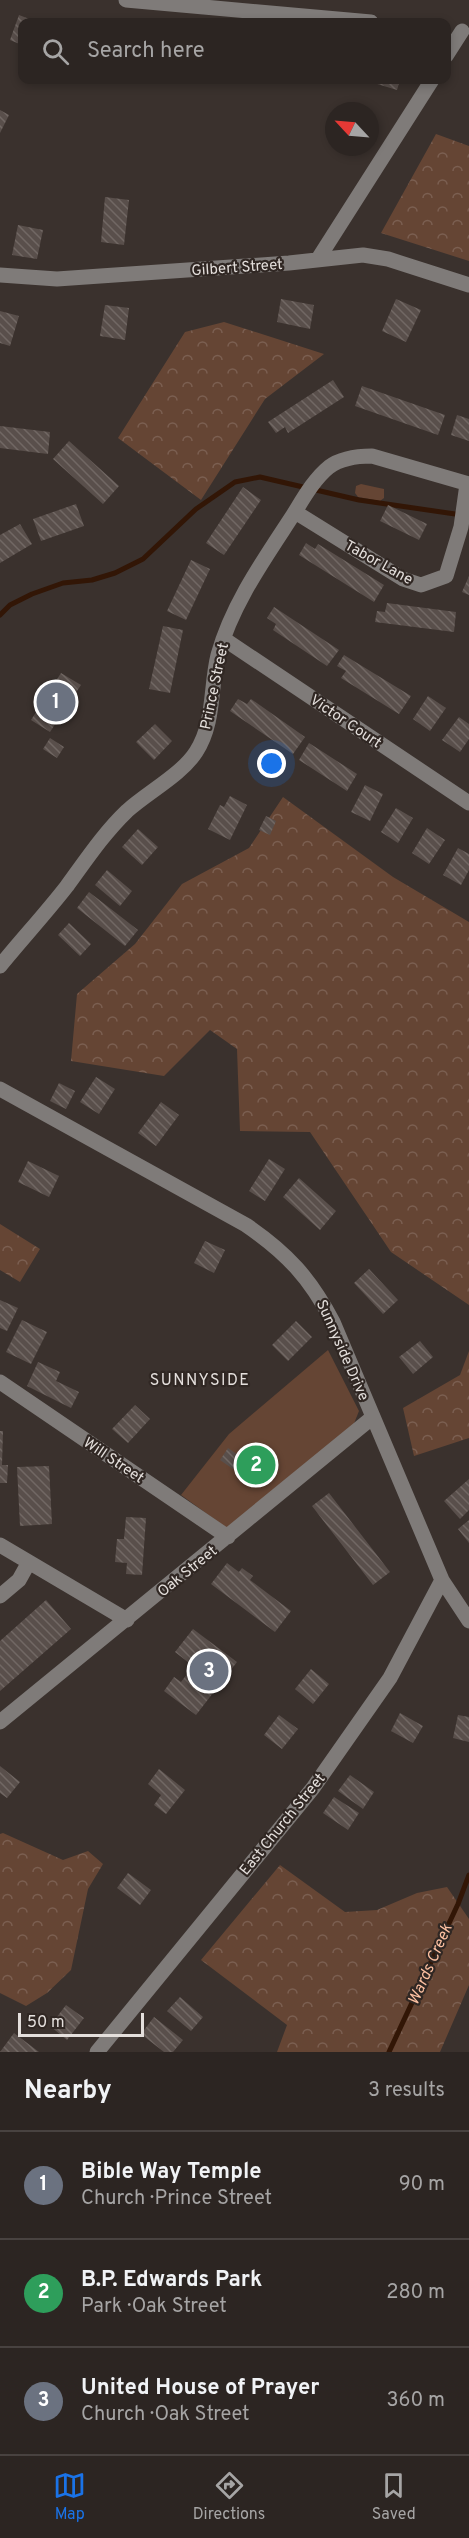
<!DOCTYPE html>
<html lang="en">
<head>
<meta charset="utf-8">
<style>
	:root { --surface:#2c2522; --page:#342d2a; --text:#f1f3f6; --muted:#a6a5a5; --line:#484240; --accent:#1a73e8 }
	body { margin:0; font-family:Overpass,sans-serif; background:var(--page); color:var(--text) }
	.compass { position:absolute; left:325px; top:102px; width:54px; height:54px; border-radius:50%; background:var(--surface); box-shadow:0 3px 9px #0003; rotate:296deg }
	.scale { position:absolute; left:18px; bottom:15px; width:126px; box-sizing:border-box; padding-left:6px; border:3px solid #e4dfdc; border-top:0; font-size:16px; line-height:21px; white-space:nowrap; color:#e4dfdc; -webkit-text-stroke:4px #302723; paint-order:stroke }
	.you { position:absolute; left:272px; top:764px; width:21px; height:21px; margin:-15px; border:4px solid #fff; border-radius:50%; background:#1a73e8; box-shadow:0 0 0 9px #1a73e833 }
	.badge { display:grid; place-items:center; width:39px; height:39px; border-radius:50%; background:var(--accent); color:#fff; font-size:20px; font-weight:700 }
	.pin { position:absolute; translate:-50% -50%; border:3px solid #fff; box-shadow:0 2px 6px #0006 }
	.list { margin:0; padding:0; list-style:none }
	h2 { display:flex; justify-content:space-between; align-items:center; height:78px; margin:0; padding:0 24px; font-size:26px }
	h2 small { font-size:20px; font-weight:400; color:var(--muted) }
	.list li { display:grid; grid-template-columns:39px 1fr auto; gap:18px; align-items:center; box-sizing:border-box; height:108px; padding:0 24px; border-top:2px solid var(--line) }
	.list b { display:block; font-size:22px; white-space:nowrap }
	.list p { margin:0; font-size:20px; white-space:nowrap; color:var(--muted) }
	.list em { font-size:20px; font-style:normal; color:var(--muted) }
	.icon { flex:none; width:33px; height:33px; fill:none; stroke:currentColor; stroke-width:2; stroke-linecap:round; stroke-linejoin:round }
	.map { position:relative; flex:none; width:469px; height:2052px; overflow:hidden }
	.search { position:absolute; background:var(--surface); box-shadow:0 3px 9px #0003; left:18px; right:18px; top:18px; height:66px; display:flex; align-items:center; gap:15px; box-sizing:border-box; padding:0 21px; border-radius:12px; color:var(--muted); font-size:22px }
	.sheet { height:402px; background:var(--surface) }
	nav { display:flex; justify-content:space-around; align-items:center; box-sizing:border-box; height:84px; border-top:2px solid var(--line); background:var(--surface); font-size:16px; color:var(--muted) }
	nav a { display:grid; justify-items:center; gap:3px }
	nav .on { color:var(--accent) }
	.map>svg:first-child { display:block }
	.forest { fill:url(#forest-crowns) }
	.park { fill:#654534 }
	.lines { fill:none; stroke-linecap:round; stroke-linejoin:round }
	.stream { stroke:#321606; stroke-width:5 }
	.building { fill:url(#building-back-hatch) }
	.minor { stroke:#7f7b79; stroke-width:15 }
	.labels { text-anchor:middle; stroke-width:4.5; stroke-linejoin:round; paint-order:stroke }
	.street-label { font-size:15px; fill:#e4dfdc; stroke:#302723 }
	.neighbourhood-label { font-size:16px; letter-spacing:1.5px; fill:#e4dfdc; stroke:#302723 }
	.water-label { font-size:16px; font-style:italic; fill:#fdc0a1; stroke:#302723 }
</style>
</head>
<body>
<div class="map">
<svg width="469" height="2052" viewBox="0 0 469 2052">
	<defs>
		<pattern id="forest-crowns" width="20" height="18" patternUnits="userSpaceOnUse" patternTransform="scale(1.5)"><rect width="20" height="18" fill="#654534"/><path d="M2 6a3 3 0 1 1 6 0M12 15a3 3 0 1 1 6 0" fill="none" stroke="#7b5f51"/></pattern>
		<pattern id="building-back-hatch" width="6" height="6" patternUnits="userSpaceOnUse" patternTransform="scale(1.5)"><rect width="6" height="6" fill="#594f4b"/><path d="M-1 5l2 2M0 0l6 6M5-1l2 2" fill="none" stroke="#716864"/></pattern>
	</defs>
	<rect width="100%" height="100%" fill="#3a312d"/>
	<path class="forest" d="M436 134 469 146V261L381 233Z
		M224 322 324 354 265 399 201 500 118 438 185 332Z
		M283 797 393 877 469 922V1305L391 1252 310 1132 240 1131 237 1049 210 1030 164 1076 71 1061 77 994 135 944 182 884 249 848Z
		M0 1224 40 1249 20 1282 0 1270Z
		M469 1351V1438L414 1456 403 1408 460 1375Z
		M3 1833 63 1860 88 1851 103 1864 88 1889 71 1970 47 1993 26 2006 0 1993V1834Z
		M280 1865 345 1912 377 1910 417 1893 447 1887 469 1919V1985L440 2052H277L287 2025 201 1960Z"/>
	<path class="park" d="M361 484 384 489V498L380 501 358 497 355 493 356 486Z
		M328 1350 359 1411 353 1426 228 1529 181 1495 229 1434Z"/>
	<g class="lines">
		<path class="stream" d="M0 615 10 605 32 594 63 583 92 580 115 573 143 559 196 509 235 482 260 477 359 500 462 515
			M389 2052 458 1904 469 1875"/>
	</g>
	<path class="building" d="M19 15 37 22H22V45L10 40Z
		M364 80H400L397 90Z
		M0 110 9 115 0 133Z
		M105 197 129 200 124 245 101 242Z
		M18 225 43 230 37 259 12 255Z
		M281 299 314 305 310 329 277 322Z
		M396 299 421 310 406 342 382 331Z
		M105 305 129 308 125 340 100 336Z
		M0 311 19 316 10 346 0 343Z
		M333 380 344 397 288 433 285 427 276 433 268 422Z
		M362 386 445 415 438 435 355 406Z
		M457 415 469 419V441L451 435Z
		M0 426 50 432 48 454 0 448Z
		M69 441 119 486 103 504 53 459Z
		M243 487 261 500 224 555 206 543Z
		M76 504 84 526 41 541 33 519Z
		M388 505 427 524 419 540 380 521Z
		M20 524 32 544 0 563V535Z
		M306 543 315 549 318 544 384 585 374 602 299 555Z
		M191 560 210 569 186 620 167 611Z
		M469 576V595L462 592Z
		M387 603 456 612 454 632 375 622 377 611 385 612Z
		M274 607 339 650 327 666 273 630 276 624 267 618Z
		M163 626 183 630 170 693 149 689Z
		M344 655 411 696 399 714 341 678 346 671 337 666Z
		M61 673 81 685 50 732 31 720Z
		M428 696 446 708 430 731 413 719Z
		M238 699 247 704 251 699 305 737 293 754 230 711Z
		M459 717 469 724V739L460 752 442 740Z
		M155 724 172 741 154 760 136 742Z
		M50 738 64 747 57 758 43 749Z
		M309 743 357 774 347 791 299 760Z
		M365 785 383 794 370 821 351 812Z
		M230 796 247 805 230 840 208 829 220 805 224 807Z
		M396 808 413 818 398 843 381 832Z
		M266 816 276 821 270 835 259 830Z
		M427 828 445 840 429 864 412 853Z
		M138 829 158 847 142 865 122 847Z
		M458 848 469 854V870L461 885 443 875Z
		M107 870 132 891 120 906 95 885Z
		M89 892 138 930 125 946 77 908Z
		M69 923 91 944 80 956 58 935Z
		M96 1077 115 1089 99 1114 80 1102Z
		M59 1083 75 1091 66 1109 50 1101Z
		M161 1102 179 1115 156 1146 138 1133Z
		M269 1159 285 1169 265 1201 249 1191Z
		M28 1161 59 1176 49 1197 18 1182Z
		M299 1178 336 1211 320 1230 283 1197Z
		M205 1241 225 1250 214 1273 194 1263Z
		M369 1269 398 1300 383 1314 354 1283Z
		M0 1300 18 1308 7 1331 0 1328Z
		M22 1320 47 1332 31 1364 6 1352Z
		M296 1321 312 1337 288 1361 272 1345Z
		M420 1341 433 1357 413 1374 399 1357Z
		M38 1362 60 1372 56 1381 79 1392 71 1408 27 1386Z
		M135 1405 150 1419 128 1443 112 1429Z
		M0 1431H3L2 1465H8L7 1483H0Z
		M228 1448 241 1457 233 1469 220 1460Z
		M49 1466 52 1524 20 1526 17 1467Z
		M469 1479V1510L460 1519 444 1501Z
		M329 1493 390 1572 373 1585 312 1506Z
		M126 1517 146 1518 142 1575 126 1574 127 1563 115 1562 117 1539H124Z
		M469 1520V1543L458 1529Z
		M227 1563 239 1572 242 1568 253 1576 250 1580 291 1611 275 1632 211 1584Z
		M46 1600 71 1629 0 1691V1641Z
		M193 1629 237 1662 196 1715 164 1691 174 1677 181 1682 193 1666 175 1652Z
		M311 1669 329 1684 313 1704 295 1689Z
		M400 1713 423 1726 413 1743 391 1731Z
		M279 1715 298 1729 282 1749 264 1735Z
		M458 1715 469 1717V1742L453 1738Z
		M0 1766 20 1782 7 1798 0 1793Z
		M159 1769 185 1790 166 1814 154 1805 161 1795 148 1784Z
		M350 1775 374 1792 363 1809 338 1791Z
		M334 1797 359 1813 348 1830 323 1813Z
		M128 1873 151 1890 140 1905 117 1888Z
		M180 1997 203 2017 191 2031 167 2011Z
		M66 2005 84 2018 67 2040 50 2026Z
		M154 2017 183 2040 173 2052H164L141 2034Z
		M14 2033 39 2052H0Z"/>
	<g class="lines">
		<path class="minor" d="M126 0 371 22
			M446 56 462 31
			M318 259 432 80
			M0 275 57 279 289 263 363 255 388 259 469 285
			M295 512 403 579 421 585 446 576 461 527 467 484
			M224 639 469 803
			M0 966C22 939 46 913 67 886 86 860 104 833 127 811 148 792 181 775 196 752 215 723 210 687 218 655 232 604 265 558 293 515 303 499 314 479 329 467 341 458 356 456 372 456L469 484
			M0 1089 246 1225C287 1253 310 1278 333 1322L442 1580 469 1621
			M0 1382 228 1537
			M0 1545 127 1620
			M0 1596 19 1580 29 1562
			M0 1722 373 1417
			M97 2052 313 1788 390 1678 442 1580"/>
	</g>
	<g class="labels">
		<g class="street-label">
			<text transform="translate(237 267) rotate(-4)" y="5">Gilbert Street</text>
			<text transform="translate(379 562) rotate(29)" y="5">Tabor Lane</text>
			<text transform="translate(214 686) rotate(-78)" y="5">Prince Street</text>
			<text transform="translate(346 721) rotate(34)" y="5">Victor Court</text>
			<text transform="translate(343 1350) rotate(66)" y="5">Sunnyside Drive</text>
			<text transform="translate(114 1460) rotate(34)" y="5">Will Street</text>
			<text transform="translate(187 1571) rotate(-39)" y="5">Oak Street</text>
			<text transform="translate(282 1824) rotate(-51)" y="5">East Church Street</text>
		</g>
		<g class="neighbourhood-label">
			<text x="200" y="1385">SUNNYSIDE</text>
		</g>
		<g class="water-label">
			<text transform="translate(429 1964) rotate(-66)" y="6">Wards Creek</text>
		</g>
	</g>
</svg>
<svg class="compass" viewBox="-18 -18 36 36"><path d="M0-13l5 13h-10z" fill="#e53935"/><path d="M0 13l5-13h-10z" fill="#a6a5a5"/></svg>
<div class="scale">50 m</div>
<div class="you"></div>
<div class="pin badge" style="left:56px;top:702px;background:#6b7280">1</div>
<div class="pin badge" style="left:256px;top:1465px;background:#2e9e5b">2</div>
<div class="pin badge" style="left:209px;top:1671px;background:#6b7280">3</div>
<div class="search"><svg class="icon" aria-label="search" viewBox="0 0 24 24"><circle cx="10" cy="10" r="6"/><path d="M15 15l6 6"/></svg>Search here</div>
</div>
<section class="sheet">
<h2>Nearby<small>3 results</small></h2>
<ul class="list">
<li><span class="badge" style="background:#6b7280">1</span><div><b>Bible Way Temple</b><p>Church · Prince Street</p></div><em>90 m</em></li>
<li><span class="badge" style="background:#2e9e5b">2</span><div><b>B.P. Edwards Park</b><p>Park · Oak Street</p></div><em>280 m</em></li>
<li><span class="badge" style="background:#6b7280">3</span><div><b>United House of Prayer</b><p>Church · Oak Street</p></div><em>360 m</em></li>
</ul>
</section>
<nav>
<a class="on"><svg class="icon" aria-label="map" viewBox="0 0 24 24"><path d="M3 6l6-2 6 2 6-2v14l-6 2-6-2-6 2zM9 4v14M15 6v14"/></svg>Map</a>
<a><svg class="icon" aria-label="directions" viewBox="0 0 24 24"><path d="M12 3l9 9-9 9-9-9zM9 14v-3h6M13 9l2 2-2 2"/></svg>Directions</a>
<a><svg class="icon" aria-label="saved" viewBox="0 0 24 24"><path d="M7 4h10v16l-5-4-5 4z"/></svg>Saved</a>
</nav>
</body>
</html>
